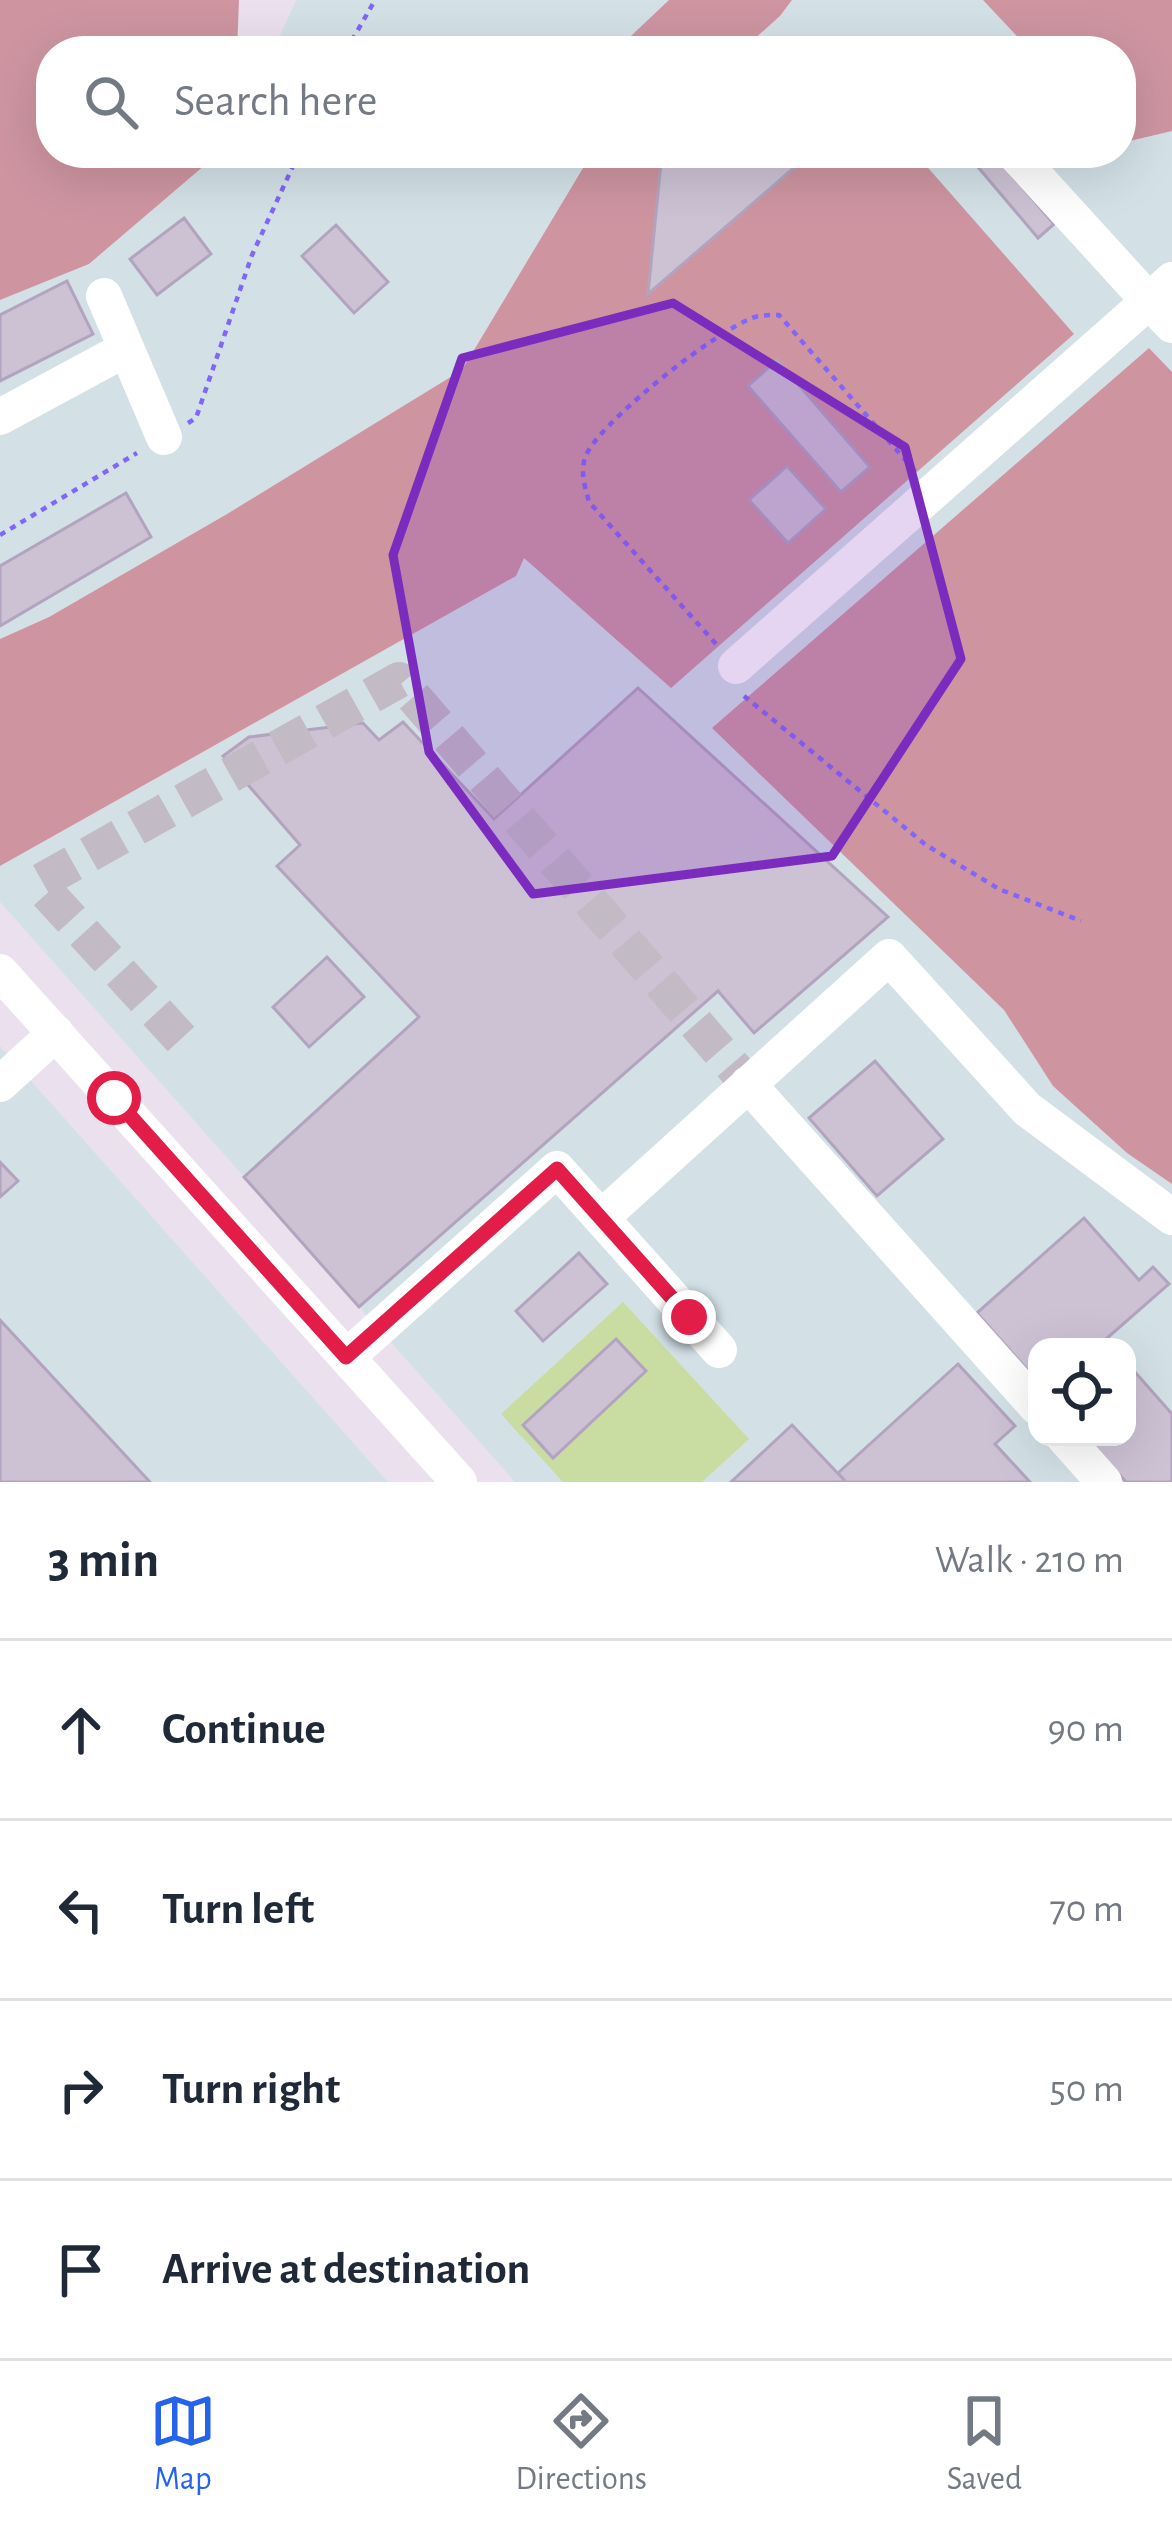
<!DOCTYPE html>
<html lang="en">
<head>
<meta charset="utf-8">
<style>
	:root { --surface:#fff; --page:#f2f2f3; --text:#1f2937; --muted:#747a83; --line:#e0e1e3; --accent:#2563eb }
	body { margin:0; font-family:"Alegreya Sans",sans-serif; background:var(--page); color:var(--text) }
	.controls { position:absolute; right:36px; bottom:36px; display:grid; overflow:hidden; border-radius:24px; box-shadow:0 12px 48px #0002 }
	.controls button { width:108px; height:108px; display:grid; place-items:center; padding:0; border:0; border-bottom:3px solid var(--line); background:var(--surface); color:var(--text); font:60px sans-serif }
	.stop { position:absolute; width:36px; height:36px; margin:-27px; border:9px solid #e11d48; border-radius:50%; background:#fff }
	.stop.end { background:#e11d48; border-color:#fff; box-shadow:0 3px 12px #0008 }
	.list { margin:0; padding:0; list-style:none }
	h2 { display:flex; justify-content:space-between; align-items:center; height:156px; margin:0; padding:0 48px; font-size:51px }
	h2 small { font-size:39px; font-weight:400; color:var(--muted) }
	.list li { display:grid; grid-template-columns:78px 1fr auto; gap:36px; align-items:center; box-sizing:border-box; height:180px; padding:0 48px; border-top:3px solid var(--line) }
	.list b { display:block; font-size:45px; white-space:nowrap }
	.list em { font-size:39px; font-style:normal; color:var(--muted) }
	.icon { flex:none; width:66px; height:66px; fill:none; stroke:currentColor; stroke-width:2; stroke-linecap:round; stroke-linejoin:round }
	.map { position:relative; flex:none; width:1172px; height:1482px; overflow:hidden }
	.search { position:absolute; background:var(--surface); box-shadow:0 12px 48px #0002; left:36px; right:36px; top:36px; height:132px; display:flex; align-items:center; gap:30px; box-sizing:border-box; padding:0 42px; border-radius:48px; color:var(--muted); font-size:45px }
	.sheet { height:876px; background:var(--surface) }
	nav { display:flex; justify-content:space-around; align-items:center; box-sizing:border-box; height:168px; border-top:3px solid var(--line); background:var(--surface); font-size:33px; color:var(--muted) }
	nav a { display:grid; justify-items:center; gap:6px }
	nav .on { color:var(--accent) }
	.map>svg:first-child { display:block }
	.industrial { fill:#d3e1e7; fill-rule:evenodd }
	.forest { fill:#ce95a1 }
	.water { fill:#c9dca1 }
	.building { fill:#ccc2d4; stroke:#b2a4bf; stroke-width:3 }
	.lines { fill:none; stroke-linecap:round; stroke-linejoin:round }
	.minor-tunnel { stroke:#c2bac4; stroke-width:36; stroke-dasharray:36 18; stroke-linecap:butt }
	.path { stroke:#8265fb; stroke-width:4.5; stroke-dasharray:6 6; stroke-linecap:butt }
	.minor { stroke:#fff; stroke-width:36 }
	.route { stroke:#e11d48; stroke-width:15 }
	.marked { fill:#7b2cbf; fill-opacity:0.2; stroke:#7b2cbf; stroke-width:9; stroke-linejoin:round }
</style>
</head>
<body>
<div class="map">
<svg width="1172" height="1482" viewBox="0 0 1172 1482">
	<rect width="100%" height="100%" fill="#ebe1ee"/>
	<path class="industrial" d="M296 0H669L615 51H273Z
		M792 0H1172V1482H515L0 902V866L515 576 662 153H1121V51H742L780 16ZM1037 1347H1127V1437H1037Z
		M219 153H592L462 370 227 514 49 617 0 639V300L89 264Z
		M0 1046 388 1482H0Z"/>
	<path class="forest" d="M0 0H239L237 51H51V153H219L89 264 0 300Z
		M669 0H792L780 16 741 51H615Z
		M983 0H1172V131L1121 143V51H1031Z
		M592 153H662L650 293 812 153H915L1074 334 671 688 524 558 516 576 0 866V639L49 617 227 514 462 370Z
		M1149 348 1172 372V1184L1127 1153 1053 1086 1004 1010 712 728Z"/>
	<path class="water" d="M623 1302 749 1439 702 1482H563L501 1414Z"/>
	<path class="building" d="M662 153H785L796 166 648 294Z
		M979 153H993L1054 224 1038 238 972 160Z
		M184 218 211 254 157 295 130 259Z
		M336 225 388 282 354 313 302 256Z
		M67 281 93 334 0 381V315Z
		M777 360 870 467 841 492 748 386Z
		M787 466 826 509 788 543 749 500Z
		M126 493 151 537 0 626V566Z
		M638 688 888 917 754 1033 718 991 359 1307 244 1177 419 1017 277 866 300 845 223 756 249 737 363 723 379 740 403 722 494 819Z
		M327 957 364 997 309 1047 273 1007Z
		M875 1061 943 1139 877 1196 809 1118Z
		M0 1162 18 1181 0 1197Z
		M1084 1218 1139 1280 1153 1267 1169 1284 1106 1339 1113 1347H1037V1381L977 1313Z
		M579 1253 607 1284 543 1341 516 1311Z
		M0 1320 150 1482H0Z
		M616 1339 646 1371 553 1458 523 1425Z
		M1127 1363 1172 1414V1482H1126L1086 1437H1127Z
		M958 1364 1015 1426 995 1444 1030 1482H846L838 1473Z
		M792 1425 846 1482H731Z"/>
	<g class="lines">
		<path class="minor-tunnel" d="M181 1039 38 883 399 680 748 1084"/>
		<path class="path" d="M346 51 375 0
			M188 423 196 418 252 255 299 153
			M0 535 137 453
			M716 644 589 502C584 483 578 466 590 448 614 412 712 334 752 318 760 315 770 315 779 315L915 471
			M744 696 926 845 999 889 1081 921"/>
		<path class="minor" d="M1014 153 1149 301 1172 280
			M104 296 164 437
			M0 417 126 349
			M736 666 1149 301 1172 325
			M0 972 459 1482
			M0 1084 56 1033
			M748 1084 1037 1407
			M719 1350 601 1218 889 957 1027 1109 1172 1217
			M347 1357 557 1169 601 1218
			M1064 1437 1104 1482"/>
	</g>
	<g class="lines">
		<path class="route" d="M114 1098 346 1357 557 1169 689 1317"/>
	</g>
	<path class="marked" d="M673 303 905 447 961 659 832 856 533 894 429 752 393 555 462 358Z"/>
</svg>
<div class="controls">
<button><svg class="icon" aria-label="locate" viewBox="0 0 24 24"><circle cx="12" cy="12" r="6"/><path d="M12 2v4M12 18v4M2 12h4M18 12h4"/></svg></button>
</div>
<div class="stop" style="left:114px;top:1098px"></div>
<div class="stop end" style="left:689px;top:1317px"></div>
<div class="search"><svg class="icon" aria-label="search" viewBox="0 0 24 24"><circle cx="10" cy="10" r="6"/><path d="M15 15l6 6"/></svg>Search here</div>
</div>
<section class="sheet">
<h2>3 min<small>Walk · 210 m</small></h2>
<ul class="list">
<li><svg class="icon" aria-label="ahead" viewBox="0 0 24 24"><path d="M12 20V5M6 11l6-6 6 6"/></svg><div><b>Continue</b></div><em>90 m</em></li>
<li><svg class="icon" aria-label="left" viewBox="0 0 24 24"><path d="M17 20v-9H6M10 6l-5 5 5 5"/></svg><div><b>Turn left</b></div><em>70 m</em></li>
<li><svg class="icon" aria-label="right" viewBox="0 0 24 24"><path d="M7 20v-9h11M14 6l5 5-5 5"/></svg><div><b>Turn right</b></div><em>50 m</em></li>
<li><svg class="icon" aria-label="arrive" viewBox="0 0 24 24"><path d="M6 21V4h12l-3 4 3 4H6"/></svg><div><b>Arrive at destination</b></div></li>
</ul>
</section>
<nav>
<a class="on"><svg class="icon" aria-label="map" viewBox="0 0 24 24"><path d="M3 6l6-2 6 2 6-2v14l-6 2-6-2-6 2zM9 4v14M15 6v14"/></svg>Map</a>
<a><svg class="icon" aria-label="directions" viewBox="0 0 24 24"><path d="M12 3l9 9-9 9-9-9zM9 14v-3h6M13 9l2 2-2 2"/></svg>Directions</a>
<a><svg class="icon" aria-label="saved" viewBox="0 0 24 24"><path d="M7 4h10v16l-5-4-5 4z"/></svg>Saved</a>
</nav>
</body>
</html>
